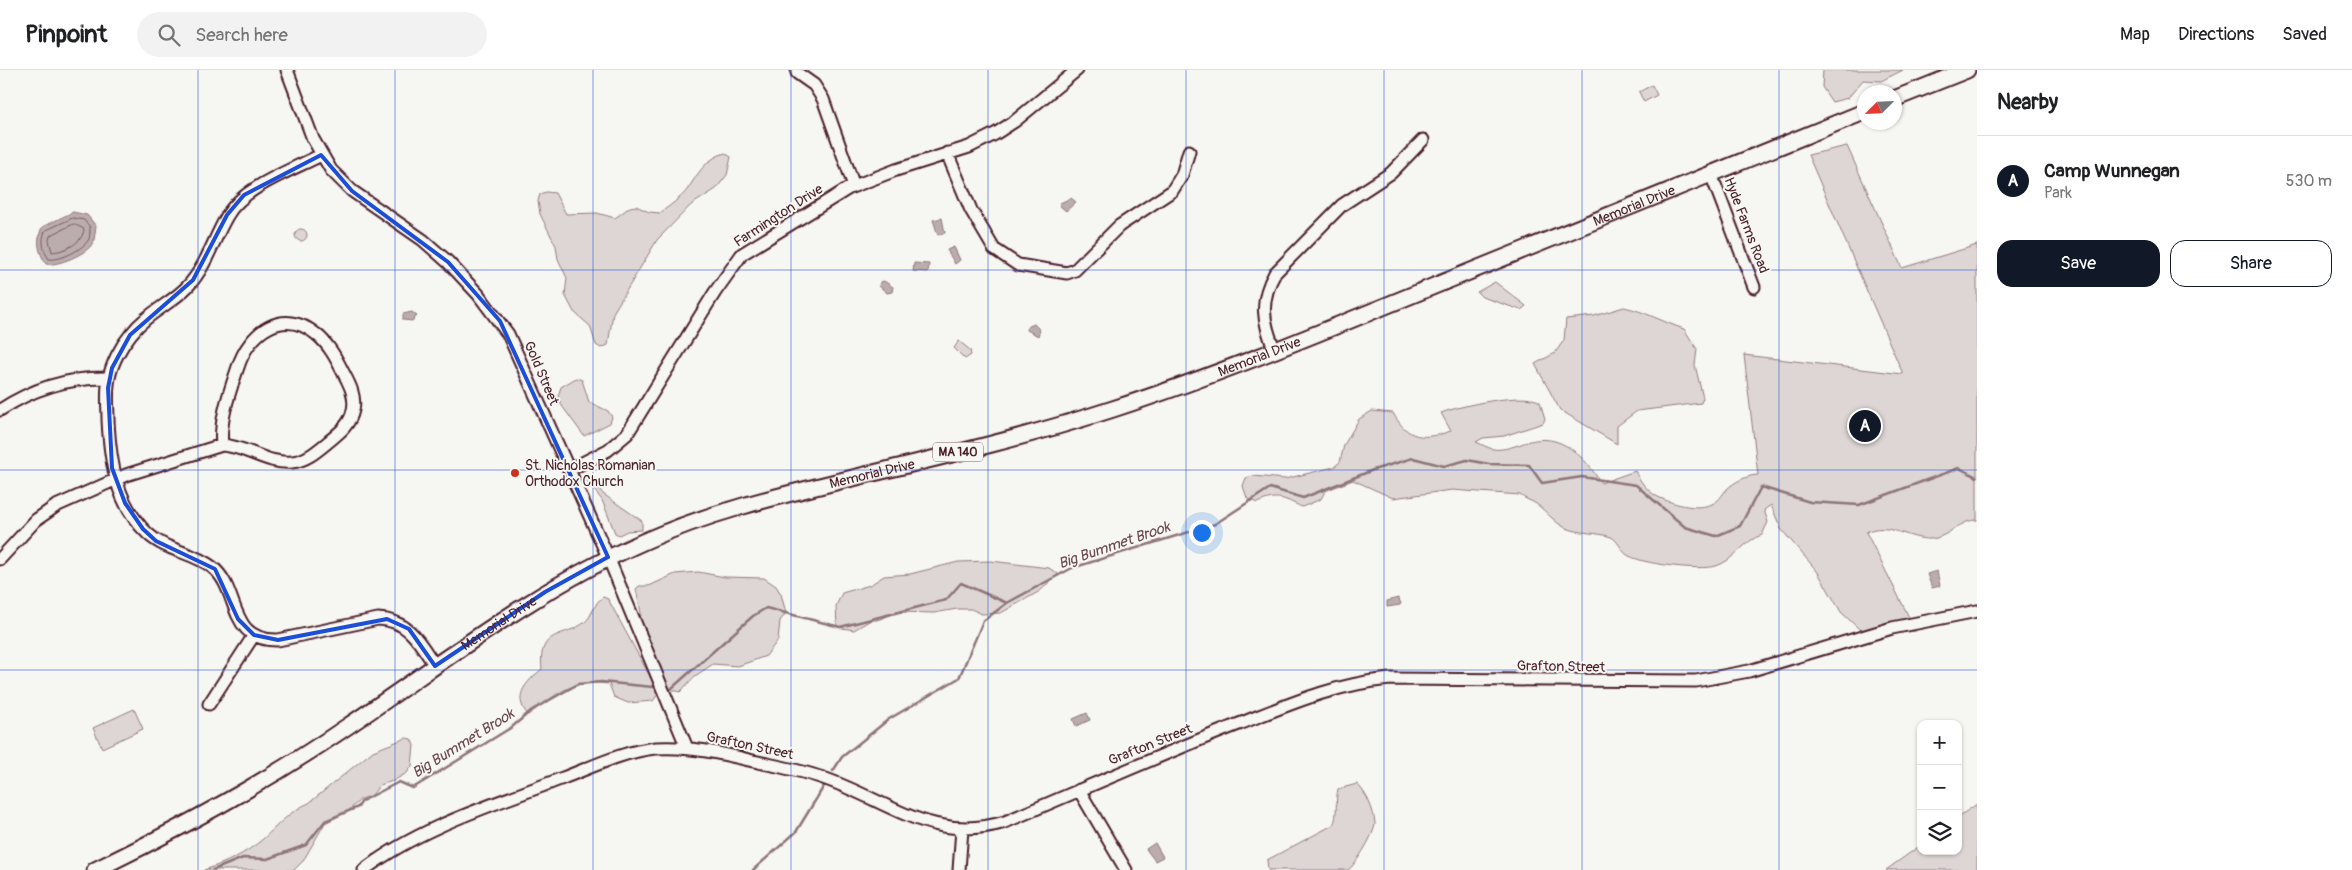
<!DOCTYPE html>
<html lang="en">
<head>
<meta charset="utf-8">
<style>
	:root { --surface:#fff; --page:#f2f2f2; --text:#202124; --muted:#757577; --line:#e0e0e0; --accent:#111827 }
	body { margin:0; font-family:Pangolin,sans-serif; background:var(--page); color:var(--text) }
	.controls { position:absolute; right:15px; bottom:15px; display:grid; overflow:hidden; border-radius:10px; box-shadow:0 1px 4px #0004 }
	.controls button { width:45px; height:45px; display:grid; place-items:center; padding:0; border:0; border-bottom:1px solid var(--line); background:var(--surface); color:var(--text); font:25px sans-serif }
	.compass { position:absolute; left:1857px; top:15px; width:45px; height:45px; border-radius:50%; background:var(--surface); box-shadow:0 1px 4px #0004; rotate:246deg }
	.you { position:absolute; left:1201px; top:462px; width:18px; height:18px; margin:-12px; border:4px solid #fff; border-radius:50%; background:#1a73e8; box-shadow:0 0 0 8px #1a73e833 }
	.badge { display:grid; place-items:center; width:32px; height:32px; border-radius:50%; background:var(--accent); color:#fff; font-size:16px; font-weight:700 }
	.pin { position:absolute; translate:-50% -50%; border:2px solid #fff; box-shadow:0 1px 5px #0006 }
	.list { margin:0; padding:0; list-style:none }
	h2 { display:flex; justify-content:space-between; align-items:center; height:65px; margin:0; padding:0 20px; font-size:21px }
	h2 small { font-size:16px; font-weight:400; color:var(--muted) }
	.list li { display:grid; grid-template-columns:32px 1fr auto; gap:15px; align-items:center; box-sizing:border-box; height:90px; padding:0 20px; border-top:1px solid var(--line) }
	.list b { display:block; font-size:19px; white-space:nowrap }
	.list p { margin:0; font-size:16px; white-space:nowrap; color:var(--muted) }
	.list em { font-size:16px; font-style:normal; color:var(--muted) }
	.actions { display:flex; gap:10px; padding:15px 20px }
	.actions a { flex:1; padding:11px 0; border:1px solid var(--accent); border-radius:15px; text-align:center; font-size:18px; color:var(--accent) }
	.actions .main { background:var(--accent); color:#fff }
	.icon { flex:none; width:28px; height:28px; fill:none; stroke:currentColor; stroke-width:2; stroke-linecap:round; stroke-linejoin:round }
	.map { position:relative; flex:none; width:1977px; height:800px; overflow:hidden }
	header { display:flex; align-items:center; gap:30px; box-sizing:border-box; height:70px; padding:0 25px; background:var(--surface); border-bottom:1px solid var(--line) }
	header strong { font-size:24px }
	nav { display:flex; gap:28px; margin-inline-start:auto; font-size:18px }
	.search { width:350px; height:45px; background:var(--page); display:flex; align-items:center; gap:12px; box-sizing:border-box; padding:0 18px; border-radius:28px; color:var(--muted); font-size:19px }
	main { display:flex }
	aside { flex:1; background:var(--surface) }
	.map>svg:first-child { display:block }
	.green { fill:#ddd6d5; stroke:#947a80 }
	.water { fill:#bbadae; stroke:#8e747a }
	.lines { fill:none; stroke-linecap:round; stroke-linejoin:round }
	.shore { stroke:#77585f; stroke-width:1 }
	.stream { stroke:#8e747a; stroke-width:2.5 }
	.minor-casing { stroke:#4a1f2b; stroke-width:15 }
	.major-casing { stroke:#4a1f2b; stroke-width:19 }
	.minor { stroke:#f6f6f2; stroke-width:11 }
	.major { stroke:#f6f6f2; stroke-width:15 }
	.marked { fill:none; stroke:#1d4ed8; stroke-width:4; stroke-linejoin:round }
	.grid { fill:none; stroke:#1d4ed8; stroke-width:1; stroke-opacity:0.55 }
	.poi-dot { fill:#c8321e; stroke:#f6f6f2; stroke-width:2 }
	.labels { text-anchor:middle; stroke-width:4; stroke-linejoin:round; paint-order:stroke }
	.shield { fill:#f6f6f2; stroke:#7e6067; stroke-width:1 }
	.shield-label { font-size:12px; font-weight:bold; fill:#4a1f2b }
	.street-label { font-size:14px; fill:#4a1f2b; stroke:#f6f6f2 }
	.poi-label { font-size:14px; fill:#4a1f2b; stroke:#f6f6f2; text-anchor:start }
	.water-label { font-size:15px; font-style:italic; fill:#6c4a52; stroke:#f6f6f2 }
</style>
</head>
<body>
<header>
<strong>Pinpoint</strong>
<div class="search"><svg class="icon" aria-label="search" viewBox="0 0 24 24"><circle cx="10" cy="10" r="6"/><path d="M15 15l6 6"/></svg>Search here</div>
<nav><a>Map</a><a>Directions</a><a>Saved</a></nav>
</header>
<main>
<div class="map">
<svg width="1977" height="800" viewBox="0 0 1977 800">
	<rect width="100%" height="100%" fill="#f6f6f2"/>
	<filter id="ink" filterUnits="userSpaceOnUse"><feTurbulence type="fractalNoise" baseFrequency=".02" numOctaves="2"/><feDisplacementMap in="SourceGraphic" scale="10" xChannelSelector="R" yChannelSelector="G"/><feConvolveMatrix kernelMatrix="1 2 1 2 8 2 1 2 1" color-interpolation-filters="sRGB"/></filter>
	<g filter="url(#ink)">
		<path class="green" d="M1823 0H1903L1881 11 1863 10 1848 28 1832 32 1822 17Z
			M1652 15 1657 25 1644 32 1639 22Z
			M1847 76 1902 198 1977 175V450C1962 449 1947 468 1931 469 1908 470 1888 451 1866 462L1916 561 1873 566 1859 559 1841 542 1817 501 1781 459 1771 435 1764 440 1768 452 1762 465C1744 470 1734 491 1716 496 1701 501 1638 494 1626 484 1621 480 1618 470 1611 467 1597 462 1581 464 1566 458 1554 453 1543 437 1533 432 1529 430 1525 429 1520 425L1452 420 1393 428 1353 410 1325 421 1321 429 1302 437C1282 428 1278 424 1257 433L1247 428 1243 416 1246 408 1253 406 1285 409 1334 397 1340 392 1344 375 1359 349 1372 341 1393 343C1408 370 1423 370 1451 361L1441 343C1459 336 1525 321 1540 332L1545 349 1543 353 1504 366 1483 368 1476 372C1481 374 1488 378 1493 379 1503 381 1518 375 1527 372 1561 361 1585 387 1601 413L1635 401C1640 411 1647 421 1658 427 1673 434 1702 443 1717 431 1721 428 1723 423 1727 419 1734 412 1748 405 1758 405L1744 285 1903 304 1808 85Z
			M725 83 731 87 727 105 716 119 691 135 657 170 613 243 608 275 601 278 596 275 590 256 574 242 565 225 567 208 558 189 556 176 540 144 538 131 540 124 546 122 555 123 566 144 597 143 615 148 630 137 636 136 649 142 660 143C669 136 680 129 687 120 698 104 705 89 725 83Z
			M295 165a6 6 0 1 1 12 0a6 6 0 1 1-12 0Z
			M1495 212 1526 236 1521 240 1482 227 1477 222Z
			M1624 237C1644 241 1663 252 1684 259L1697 279 1695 295 1703 328 1701 333 1637 341 1617 356V374L1560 340 1535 294 1555 283 1564 270 1566 249 1594 246Z
			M959 271 970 280 971 285 965 289 954 278Z
			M576 308 582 310 589 332 608 341 612 347 610 353 584 366 562 336 558 326 561 317Z
			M588 404 603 424 642 451V460L627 461 619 465 615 463 602 430 587 411 586 408Z
			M991 491 1049 498 1058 504 1040 521 1001 543 982 544 971 539H957L934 543 899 542 877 550H871L854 560 837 557 836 536 842 523 870 515 884 506 910 504 958 492Z
			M698 502 725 507 764 508 776 516 781 524 786 543 780 551 778 570 766 586 738 596 713 594 695 606 680 622 670 619 640 554 641 543 636 519 639 516H649L675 504Z
			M603 527 608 529 659 623 653 631 628 633 614 627 609 614C569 609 558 624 528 645 512 626 526 612 542 599 537 558 566 568 585 552 593 545 593 534 603 527Z
			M134 639 143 659 102 678 93 658Z
			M406 668 411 669 414 675 412 696 407 703 393 711 380 715 371 726 361 729 347 742 325 753 303 791 294 800H204C226 793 245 784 263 769 278 755 290 741 309 733L373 681Z
			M1357 714C1367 724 1373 738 1375 753 1376 761 1356 795 1348 800H1268L1267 790 1333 755C1338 747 1335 730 1338 719Z
			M1977 734V800H1886L1921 775V781H1958V747Z"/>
		<path class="water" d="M1071 128 1076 132 1066 141 1060 136V133Z
			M73 142 87 145 96 156C95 161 95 168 93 173 87 184 58 196 46 194 38 181 36 171 42 157Z
			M942 148 945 163 938 165 933 150Z
			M954 177 960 190 955 194 947 180Z
			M914 193 929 194 928 202 913 201Z
			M884 211 893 217 892 222 887 223 879 216 880 212Z
			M412 242 417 246 412 251 403 250V244Z
			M1034 254 1040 260 1038 266 1027 260V257Z
			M1937 501 1940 516 1932 518 1927 504Z
			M1398 528 1401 533 1400 535 1387 537V531Z
			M1087 643 1090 650 1076 656 1073 649Z
			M1155 773 1163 787 1155 791 1146 779Z"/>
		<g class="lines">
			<path class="shore" d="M73 148 84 150 90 157C90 160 90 166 89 169 84 179 60 191 49 189 43 181 41 171 45 161Z
				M74 154 84 159C83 173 65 181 52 182L49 170 50 166Z"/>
			<path class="stream" d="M672 618 753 546 766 538 840 557 946 530 961 513 1007 533 1072 498 1215 454 1270 418 1303 428 1373 400 1413 388 1444 396 1467 390 1489 394 1529 395 1542 413 1582 407 1636 415 1685 457 1716 466 1740 456 1761 417 1810 432 1859 435 1959 398 1977 407
				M833 701 842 687 889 649 959 608 983 551 1007 533
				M213 800 243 788 267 789 306 775 325 751 358 737 362 731 399 712 413 718 512 657 532 640 578 614 601 612 653 617
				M753 800 796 762 824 716"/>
			<defs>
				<path id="minor" d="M287 0 313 69 331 100 352 121 423 170 448 192 478 224 508 264 608 487 687 678
					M797 3 814 15 823 29 854 116
					M947 83 971 140 994 179 1018 195 1067 203 1075 200 1119 156 1172 121 1182 105 1189 81
					M321 85C292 100 243 117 227 146 214 168 206 197 188 216 171 234 147 243 131 264 121 276 112 293 109 308 106 322 108 336 108 350 110 391 116 434 148 464 166 481 193 482 212 497 241 519 226 571 278 570L378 549C409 550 420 573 435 596
					M1711 104 1754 217
					M1275 281C1263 252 1259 231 1275 203L1342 135 1391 103 1423 70
					M0 340C32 319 70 307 109 308
					M569 400 608 380 627 364 715 222 742 184 849 118 896 100 969 77 995 64 1015 51 1077 0
					M0 489 36 450 56 436 126 405 222 375C246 376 268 395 292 392 306 391 317 381 328 372 339 363 350 355 353 340 356 327 350 315 344 304 337 290 329 274 316 264 283 237 249 262 238 297 230 321 219 350 222 375
					M209 634 254 565
					M1079 720 1126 800
					M364 800C421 756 496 734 563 708 592 697 624 681 656 678 689 676 721 683 753 691 776 696 800 700 823 708 888 730 932 774 1005 752 1083 719 1160 685 1239 654 1290 634 1335 614 1390 609L1696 611 1749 601 1892 558 1977 541
					M959 800 962 759"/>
				<g id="major">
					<path d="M1894 29 1967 0"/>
					<path id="s1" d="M95 800C182 758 268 711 348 656 445 591 537 518 645 471 708 443 774 427 840 411 932 389 1024 368 1113 339 1227 302 1338 255 1449 210 1588 154 1726 98 1864 42"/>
				</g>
			</defs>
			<use href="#minor" class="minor-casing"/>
			<use href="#major" class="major-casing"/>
			<use href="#minor" class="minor"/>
			<use href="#major" class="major"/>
		</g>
	</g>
	<path class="marked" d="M321 85 352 121 448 192 500 251 608 487 545 522 435 596 409 559 387 549 278 570 254 565 238 549 215 499 156 471 143 459 125 433 112 398 108 318 112 298 130 265 193 210 227 145 244 125Z"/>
	<path class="grid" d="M198 0V800M395 0V800M593 0V800M791 0V800M988 0V800M1186 0V800M1384 0V800M1582 0V800M1779 0V800M0 200H1977M0 400H1977M0 600H1977"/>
	<circle class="poi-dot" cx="515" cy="403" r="5"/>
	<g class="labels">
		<rect class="shield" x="933" y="372.5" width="50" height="19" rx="4"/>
		<g class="shield-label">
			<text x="958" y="386">MA 140</text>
		</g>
		<g class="street-label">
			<text dy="5" stroke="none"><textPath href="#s1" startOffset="1688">Memorial Drive</textPath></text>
			<text transform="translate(778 145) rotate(-33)" y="5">Farmington Drive</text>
			<text transform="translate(1747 155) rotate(69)" y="5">Hyde Farms Road</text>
			<text dy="5" stroke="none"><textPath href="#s1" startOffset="1284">Memorial Drive</textPath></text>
			<text transform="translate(542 303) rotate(67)" y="5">Gold Street</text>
			<text dy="5" stroke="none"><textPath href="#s1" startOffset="879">Memorial Drive</textPath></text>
			<text dy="5" stroke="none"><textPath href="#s1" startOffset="474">Memorial Drive</textPath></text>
			<text transform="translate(1561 596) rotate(1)" y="5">Grafton Street</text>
			<text transform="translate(1150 674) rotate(-22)" y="5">Grafton Street</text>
			<text transform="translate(750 675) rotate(12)" y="5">Grafton Street</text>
		</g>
		<g class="poi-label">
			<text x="525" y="400">St. Nicholas Romanian<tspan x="525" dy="16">Orthodox Church</tspan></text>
		</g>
		<g class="water-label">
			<text transform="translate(1114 475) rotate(-19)" y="5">Big Bummet Brook</text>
			<text transform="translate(463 673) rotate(-32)" y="5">Big Bummet Brook</text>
		</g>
	</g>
</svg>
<div class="controls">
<button>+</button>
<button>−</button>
<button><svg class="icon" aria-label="layers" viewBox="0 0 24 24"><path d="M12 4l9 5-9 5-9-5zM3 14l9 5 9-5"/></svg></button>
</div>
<svg class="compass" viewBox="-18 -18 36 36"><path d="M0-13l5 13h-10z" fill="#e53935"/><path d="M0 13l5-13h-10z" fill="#757577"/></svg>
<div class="you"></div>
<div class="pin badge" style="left:1865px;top:356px">A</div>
</div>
<aside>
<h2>Nearby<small></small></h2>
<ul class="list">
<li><span class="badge">A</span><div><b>Camp Wunnegan</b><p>Park</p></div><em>530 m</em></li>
</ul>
<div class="actions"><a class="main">Save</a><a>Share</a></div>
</aside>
</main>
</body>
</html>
